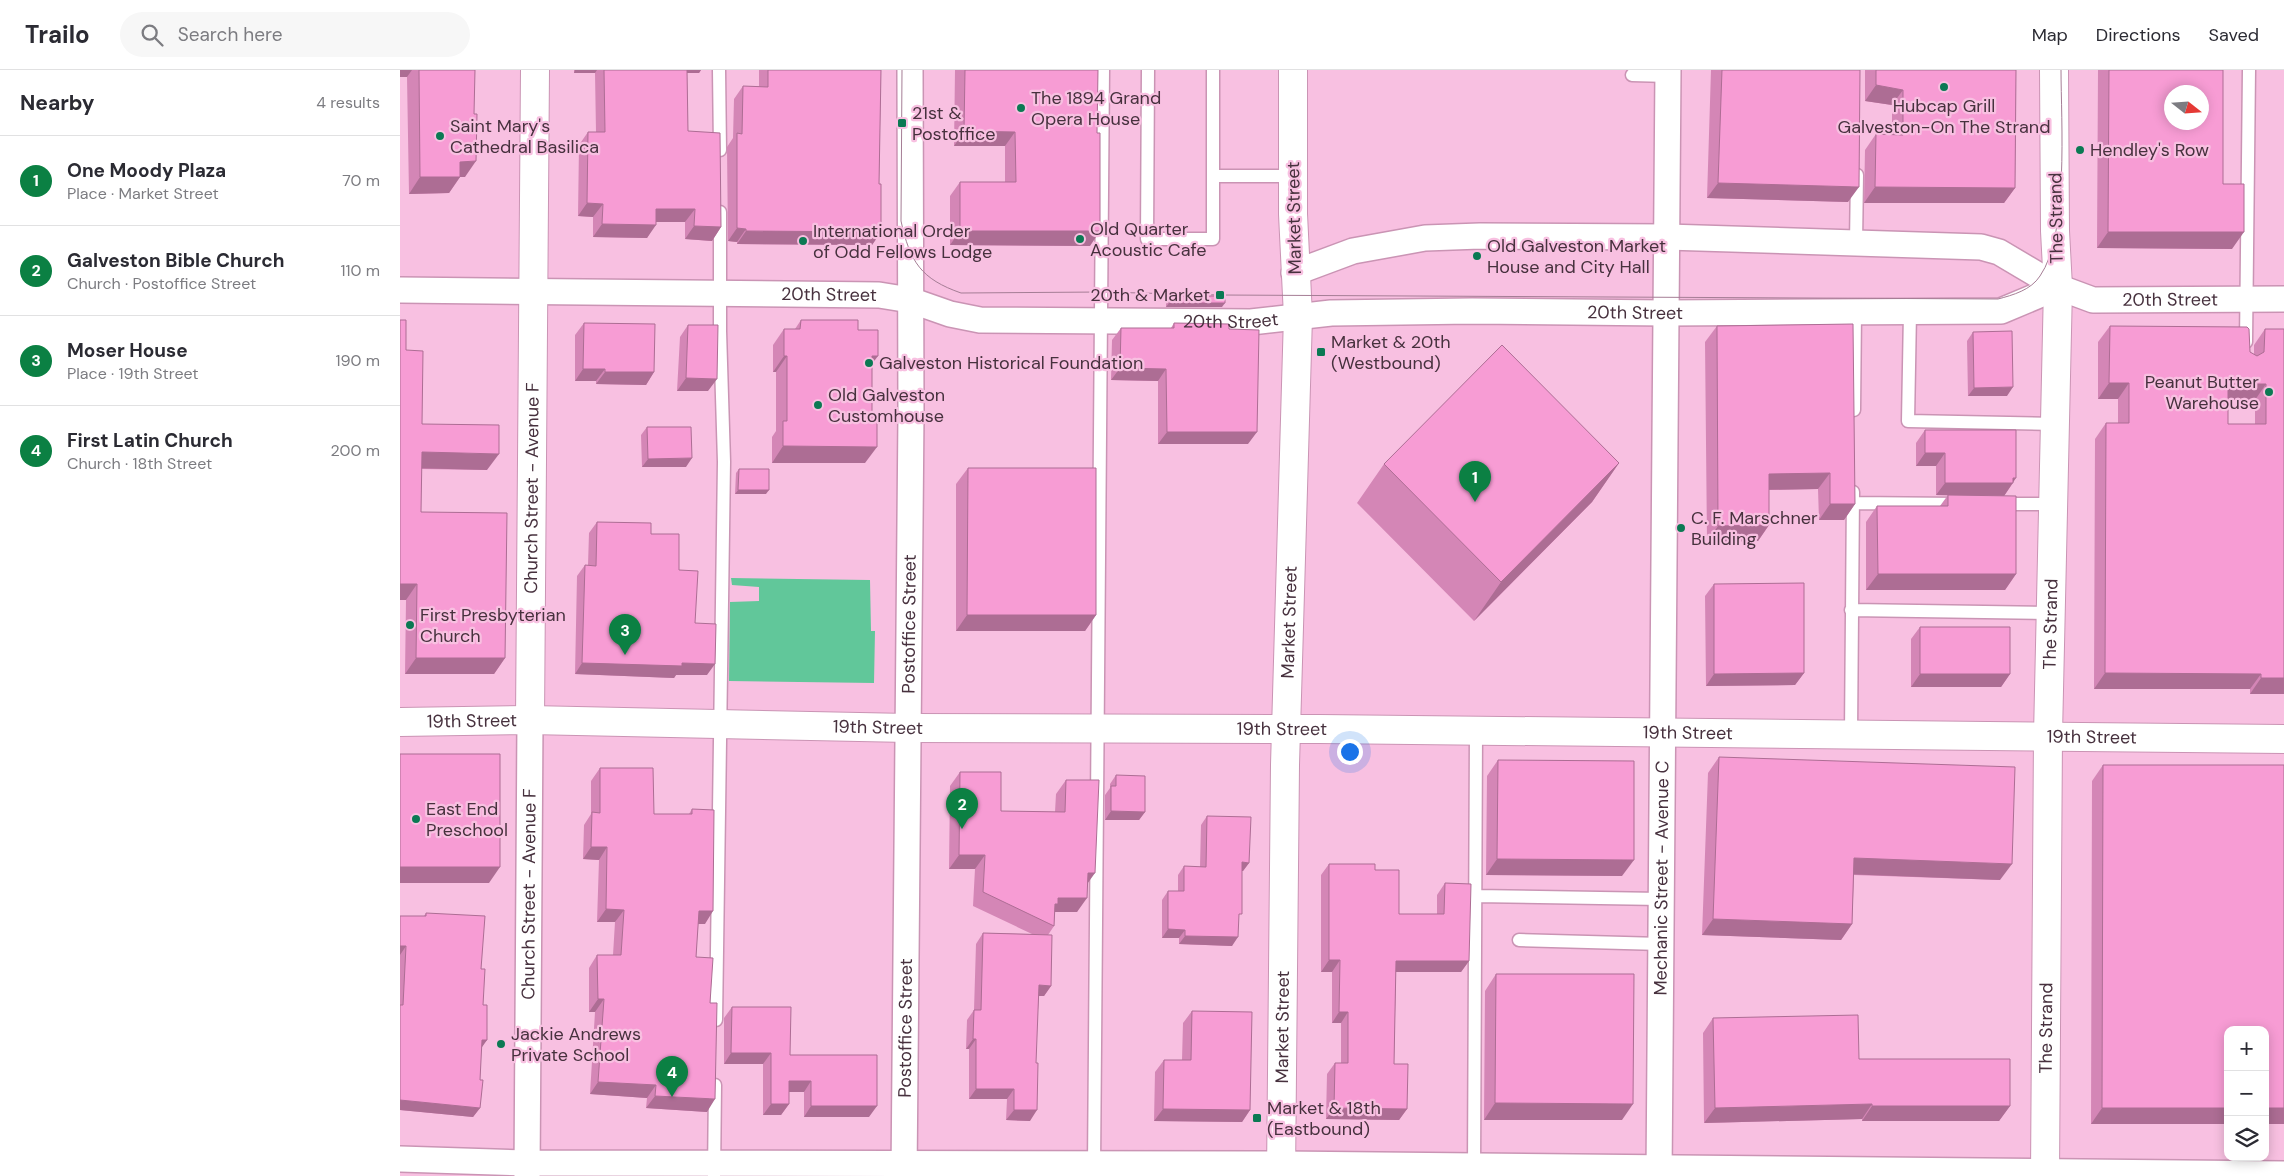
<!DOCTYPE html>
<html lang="en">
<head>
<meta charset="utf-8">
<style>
	:root { --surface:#fff; --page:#f7f7f7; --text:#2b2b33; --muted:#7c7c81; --line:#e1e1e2; --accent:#0b8043 }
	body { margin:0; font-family:"DM Sans",sans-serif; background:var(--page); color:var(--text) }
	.controls { position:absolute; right:15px; bottom:15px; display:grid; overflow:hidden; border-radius:10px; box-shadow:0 2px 12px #0003 }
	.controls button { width:45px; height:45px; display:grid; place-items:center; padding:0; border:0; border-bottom:1px solid var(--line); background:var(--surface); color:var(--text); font:25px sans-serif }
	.compass { position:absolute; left:1764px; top:15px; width:45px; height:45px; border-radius:50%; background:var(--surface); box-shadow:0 2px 12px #0003; rotate:107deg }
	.you { position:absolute; left:949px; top:681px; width:18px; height:18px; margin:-12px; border:4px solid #fff; border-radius:50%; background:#1a73e8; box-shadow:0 0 0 8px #1a73e833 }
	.badge { display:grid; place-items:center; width:32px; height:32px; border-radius:50%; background:var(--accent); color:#fff; font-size:16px; font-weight:700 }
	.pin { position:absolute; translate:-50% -41px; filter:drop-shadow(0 1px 2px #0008) }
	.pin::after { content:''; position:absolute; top:26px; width:18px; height:15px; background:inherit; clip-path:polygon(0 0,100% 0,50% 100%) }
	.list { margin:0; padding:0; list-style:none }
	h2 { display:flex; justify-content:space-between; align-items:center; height:65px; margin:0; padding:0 20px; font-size:21px }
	h2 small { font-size:16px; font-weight:400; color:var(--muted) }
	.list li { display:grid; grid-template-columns:32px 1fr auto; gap:15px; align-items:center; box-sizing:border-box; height:90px; padding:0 20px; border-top:1px solid var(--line) }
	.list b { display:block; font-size:19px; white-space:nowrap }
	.list p { margin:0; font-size:16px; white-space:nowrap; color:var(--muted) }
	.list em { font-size:16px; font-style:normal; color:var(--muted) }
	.icon { flex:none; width:28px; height:28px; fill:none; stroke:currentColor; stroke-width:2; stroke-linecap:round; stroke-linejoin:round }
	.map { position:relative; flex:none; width:1884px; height:1106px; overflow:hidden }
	header { display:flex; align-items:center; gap:30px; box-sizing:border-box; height:70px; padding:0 25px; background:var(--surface); border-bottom:1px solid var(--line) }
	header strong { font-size:24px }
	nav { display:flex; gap:28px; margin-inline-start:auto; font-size:18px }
	.search { width:350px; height:45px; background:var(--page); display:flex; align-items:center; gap:12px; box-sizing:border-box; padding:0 18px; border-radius:28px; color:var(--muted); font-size:19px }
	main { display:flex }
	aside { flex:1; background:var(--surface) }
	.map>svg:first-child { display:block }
	.green { fill:#61c79a }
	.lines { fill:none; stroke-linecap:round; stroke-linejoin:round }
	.service-casing { stroke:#ca94b4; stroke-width:15 }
	.minor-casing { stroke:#ca94b4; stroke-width:28 }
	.tertiary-casing { stroke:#ca94b4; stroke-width:30 }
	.secondary-casing { stroke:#ca94b4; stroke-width:30 }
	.service { stroke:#fff; stroke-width:12 }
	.minor { stroke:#fff; stroke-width:25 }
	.tertiary { stroke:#fff; stroke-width:28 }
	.secondary { stroke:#fff; stroke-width:28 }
	.tram { stroke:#a57d95; stroke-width:1 }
	.wall { fill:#d486b6; fill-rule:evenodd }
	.shaded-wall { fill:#ad6d94 }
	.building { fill:#f79cd4; stroke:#ad6d94; fill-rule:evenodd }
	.poi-dot { fill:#0b7953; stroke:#f8c0e1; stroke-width:2 }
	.labels { text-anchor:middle; stroke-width:4.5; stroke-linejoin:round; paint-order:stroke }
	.poi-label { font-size:18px; fill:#47313e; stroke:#f8c0e1; text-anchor:start }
	.street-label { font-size:18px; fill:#47313e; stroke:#f8c0e1 }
</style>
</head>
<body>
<header>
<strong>Trailo</strong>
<div class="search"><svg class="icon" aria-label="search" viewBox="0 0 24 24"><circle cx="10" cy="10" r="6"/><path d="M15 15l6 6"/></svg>Search here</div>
<nav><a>Map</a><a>Directions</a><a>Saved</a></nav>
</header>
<main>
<aside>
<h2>Nearby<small>4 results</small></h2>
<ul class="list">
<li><span class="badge">1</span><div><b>One Moody Plaza</b><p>Place · Market Street</p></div><em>70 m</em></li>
<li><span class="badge">2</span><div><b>Galveston Bible Church</b><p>Church · Postoffice Street</p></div><em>110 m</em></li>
<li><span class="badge">3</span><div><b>Moser House</b><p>Place · 19th Street</p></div><em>190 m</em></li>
<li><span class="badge">4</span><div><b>First Latin Church</b><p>Church · 18th Street</p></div><em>200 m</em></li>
</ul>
</aside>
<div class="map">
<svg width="1884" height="1106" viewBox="0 0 1884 1106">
	<rect width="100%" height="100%" fill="#f8c0e1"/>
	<path class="green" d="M331 508 470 510 471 561H475L474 613 329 611 330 532 359 531V517L332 515Z"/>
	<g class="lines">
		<defs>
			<path id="service" d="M319 0 320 80
				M748 0 747 169H813V0
				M1232 5 1268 6
				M813 106H893
				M1456 173 1457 105
				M1510 242 1508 351 1655 354
				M1846 272 1849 0
				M1454 340 1455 242
				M1453 433 1558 434
				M1598 434H1653
				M1451 540 1650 543
				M1451 664 1453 422
				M1075 826 1261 829
				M1119 870 1261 874
				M316 950 324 392 320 261V142
				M694 1097 703 0
				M1074 1099 1076 662
				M314 1106 315 1015"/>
			<g id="minor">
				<path id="s1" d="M894 203 953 181 1025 168 1080 166 1267 167 1581 177 1599 182 1658 217 1693 230 1884 229"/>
				<path id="s2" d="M0 220 479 225 510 230 550 244 580 250 851 252 931 243 1072 241 1266 243 1601 241 1658 217"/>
				<path d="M0 1089 127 1093 881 1094 1884 1104"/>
				<path id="s3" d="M127 1106 130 650"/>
				<path id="s4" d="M504 1106 511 343 510 0"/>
				<path id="s5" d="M1259 1106 1268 0"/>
			</g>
			<g id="tertiary">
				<path id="s6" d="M130 650 135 0"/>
				<path id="s7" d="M0 652 130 650 508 658 920 659 1884 669"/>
				<path id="s8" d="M1645 1106 1648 665 1658 217 1655 161 1654 0"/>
			</g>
			<g id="secondary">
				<path id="s9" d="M881 1106 885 695 898 246 893 144V0"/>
			</g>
		</defs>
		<use href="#service" class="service-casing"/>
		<use href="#minor" class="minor-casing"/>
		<use href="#tertiary" class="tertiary-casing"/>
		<use href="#secondary" class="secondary-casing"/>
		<use href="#service" class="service"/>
		<use href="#minor" class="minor"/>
		<use href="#tertiary" class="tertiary"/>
		<use href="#secondary" class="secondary"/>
		<path class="tram" d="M502 0 501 151C510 192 521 209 561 223L701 222 820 225 1598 229C1613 225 1631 220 1640 206 1669 165 1661 51 1661 0"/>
	</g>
	<path class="wall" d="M0 0H75L65 107H60L49 123 9 124 7 7Z
		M174 0H301L299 3H287L288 61 321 157 312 171 285 169V152H256L247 168 193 167V147L178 146 179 75 188 62H196L195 3H174Z
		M359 0H481L479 114 481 162 472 175 337 174V172L328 171 327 77 333 68 334 29 343 16H359Z
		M555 0H698L690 176 550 175V126L560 112H605V76H554Z
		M1311 0H1460L1448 132 1307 128Z
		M1465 0H1616L1615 118 1604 133H1464L1465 80 1476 64H1492V35L1465 31Z
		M1698 0H1823V114L1832 179 1697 178Z
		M769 226 822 237H766V230Z
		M0 250 6 280 22 354 87 400 21 399V442L105 588 94 604H5L6 530H0Z
		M401 250 458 260 472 294 465 393H372V367L376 361V302H373V275L384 259H395Z
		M184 253 254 302 246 315 196 314V311H175V265Z
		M774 253 829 259 848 374H758V311L711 310 712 270 721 258H771Z
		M288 255 308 321H277L280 267Z
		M1317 256 1455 434 1444 450H1419L1418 419 1369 420V455L1358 471 1307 472 1305 272Z
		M1710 256 1850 282 1854 284V275L1865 259H1884V624H1850V619H1694L1695 369 1706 353H1718V329H1698V272ZM1828 330H1855V354H1828Z
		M1573 262 1607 326H1568L1567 271Z
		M247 357 286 397H242L241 365Z
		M1525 360 1613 413 1604 426 1536 425V396H1516V373Z
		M1219 393 1192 432 1074 551 957 433 984 394Z
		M568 398 696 545 685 561H556V414Z
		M339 399 366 424H335L336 403Z
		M1548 425 1616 504 1605 520H1466V452L1477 436H1540Z
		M197 452 251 464 279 500 295 553 307 605H276L274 608 175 604 177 506 185 495H188L189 463Z
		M1314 514 1404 603 1395 615 1306 616 1305 526Z
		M1520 557 1610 604 1601 617H1511V569Z
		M1319 687 1600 810 1454 805 1452 854 1441 870 1302 865 1308 703Z
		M1098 690 1222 806 1086 805 1087 706Z
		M1703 695H1884V1054H1865V960H1828V1054H1691L1692 711Z
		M200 698 254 744H289L292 739 305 854H298L296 887 310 933 307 1042 246 1038 247 1028 190 1024 195 942H189V898L197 885H213L215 852H197L199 790 183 789 184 755 191 744V711Z
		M560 702 601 741 655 742 656 724 666 710 688 813 677 842H655L654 856 648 865 651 916 644 926H639L630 1051 606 1050 607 1029H569V979H566L567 950 574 940 576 874 583 863 632 864 573 836 575 799H549L550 716Z
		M716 705 745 742 739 750H705V725L710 718V714Z
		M807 746 849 793 843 801H842L838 849 832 876 779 874V868H762V830L768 821H778V805L784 796 800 797 801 755Z
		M929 794 975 800 999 844H1037V825L1045 813 1069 891 1061 902H996L994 994 1007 1039 999 1050 926 1049 927 1004 935 993H941V953H932V902H921V805Z
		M26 843 81 899 83 935 87 970 81 977 80 1010V1038L73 1047 0 1040V846H24Z
		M1096 904 1222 1050H1084L1085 921Z
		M332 937 390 985 469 1047H404V1022H389V1034L381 1045H363V994H324V948Z
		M792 941 850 1040 842 1052 754 1051 755 1002 764 990H782L783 953Z
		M1313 948 1459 989 1610 1036 1599 1051H1462V1049L1304 1053 1303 963Z"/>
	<path class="shaded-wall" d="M0 0H12L7 7H0Z
		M175 0H197L195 3H174Z
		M279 0H301L299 3H277Z
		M1476 15 1503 20 1492 35 1465 31Z
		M564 61 615 62 605 76H554Z
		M76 91 65 107H60L49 123 9 124 20 107 60 92Z
		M1318 113 1459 117 1448 132 1307 128Z
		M1475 117 1615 118 1604 133H1464Z
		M187 133 203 134 193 147 178 146Z
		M256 139H295L285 152H247Z
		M202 154 256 155 247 168 193 167Z
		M294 156 321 157 312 171 285 169Z
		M337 158 346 159 337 172 328 171Z
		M346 161 481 162 472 175 337 174Z
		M560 161H700L690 176 550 175Z
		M1708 162H1844L1832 179 1697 178Z
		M769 233H825L822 237H766Z
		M384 286H387L376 302H373Z
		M472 286H478L466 302Z
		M720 298 766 299 758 311 711 310Z
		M183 299H205L196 311H175Z
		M205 302H254L246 315 196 314Z
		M286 308 317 309 308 321H277Z
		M1709 313H1729L1718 329H1698Z
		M1828 314H1866L1855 330H1817Z
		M1613 317 1607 326H1568L1574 318Z
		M767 362H857L848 374H758Z
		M383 376 477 377 465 393H372Z
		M22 382 99 384 87 400 10 398Z
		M1525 383H1545L1536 396H1516Z
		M292 388 286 397H242L248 389Z
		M1219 393 1192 432 1074 551 1101 512Z
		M1430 403 1418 419 1357 420 1369 404Z
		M1616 408 1604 426 1536 425 1545 413Z
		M338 420H369L366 424H335Z
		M1430 434H1455L1444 450H1419Z
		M1369 455 1358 471 1307 472 1318 456Z
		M1478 504H1616L1605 520H1466Z
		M0 514H17L6 530H0Z
		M567 545H696L685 561H556Z
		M16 588H105L94 604H5Z
		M182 593H282L315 594 307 605H276L274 608 175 604Z
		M1404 603 1395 615 1306 616 1314 604Z
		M1705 603 1861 604 1850 619H1694Z
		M1520 604H1610L1601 617H1511Z
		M1861 608H1884V624H1850Z
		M711 741 745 742 739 750H705Z
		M191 777H207L199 790 183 789Z
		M559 785H585L575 799H549Z
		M1454 788 1612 794 1600 810 1443 804Z
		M1097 789 1234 790 1222 806 1086 805Z
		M842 792 849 793 843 801H836Z
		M0 797H100L89 813H0Z
		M688 803H695L685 817Z
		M658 828H687L677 842H652Z
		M206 839 224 840 215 852H197Z
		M299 841H313L305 854H290Z
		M1313 849 1452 854 1441 870 1302 865Z
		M768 859 785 860 779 868H762Z
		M785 866 838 867 832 876 779 874Z
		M0 876H6L0 885Z
		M929 890H940L932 902H921Z
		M996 891H1069L1061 902H988Z
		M639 915 651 916 644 926H632Z
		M198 929H204L195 942H189Z
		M939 942H948L941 953H932Z
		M573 969H576L569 979H566Z
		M82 970H87L80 980Z
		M331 983H371L363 994H324Z
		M389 1011H411L404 1022H382Z
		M198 1012 256 1015 247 1028 190 1024Z
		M576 1019H614L607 1029H569Z
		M255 1026 315 1029 307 1042 246 1038Z
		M0 1030 80 1038 73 1047 0 1040Z
		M1095 1033 1233 1034 1222 1050H1084Z
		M371 1034H389L381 1045H363Z
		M1472 1034 1462 1049 1304 1053 1315 1038Z
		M411 1036H477L469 1047H404Z
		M1472 1036H1610L1599 1051H1462Z
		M934 1038 1007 1039 999 1050 926 1049Z
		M1702 1038H1828V1054H1691Z
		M1865 1038H1884V1054H1865Z
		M763 1039 850 1040 842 1052 754 1051Z
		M614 1040H637L630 1051 606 1050Z"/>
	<path class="building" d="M19 0H75L74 44H77L76 91 60 92V107H20Z
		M204 0H287L288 61 320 63 321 157 294 156 295 139H256V155L202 154 203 134 187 133 188 62H205Z
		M368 0H481L479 114H481V162L346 161V159L337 158V63L342 64 343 16 368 17Z
		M565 0H698L697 63H700V161H560V112H616L615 62 564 61Z
		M1322 0H1460L1459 117 1318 113Z
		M1476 0H1616L1615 118 1475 117 1476 64 1503 65V20L1476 15Z
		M1709 0H1823V114H1844V162H1708ZM1772 22H1802V52H1772Z
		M769 226H825V233H769Z
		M0 250H6V280L23 281 22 354 99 355V384L22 382 21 442 107 443 105 588H16L17 514H0Z
		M401 250H458V260H478V286H472V351H477V377L383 376V351H387V286H384V259H400Z
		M184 253 255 254 254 302H205V299H183Z
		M774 253 829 254V259L859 260 857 362H767L766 299 720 298 721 258H774Z
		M1453 254 1455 434H1430V403L1369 404V455L1318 456 1317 256Z
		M288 255H318L317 309 286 308Z
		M1710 256 1847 257 1849 259 1850 282 1857 286 1864 282 1865 259H1884V608H1861V604L1705 603 1706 353H1729V313H1709ZM1828 314H1866V354H1828Z
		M1612 261 1613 317 1574 318 1573 262Z
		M1102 275 1219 393 1101 512 984 394Z
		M247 357H291L292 388 248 389Z
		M1525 360H1616V408H1613V413H1545V383H1525Z
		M568 398H696V545H567Z
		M339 399H369V420H338Z
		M1548 425 1616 426V504H1478L1477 436H1548Z
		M197 452 251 453V464H279V500L298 501 295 553 316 554 315 594 282 593V596L182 593 185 495 196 496Z
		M1404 513V603L1314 604V514Z
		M1520 557H1610V604H1520Z
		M0 684H100V797H0Z
		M1319 687 1615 697 1612 794 1454 788 1452 854 1313 849Z
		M1098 690 1234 691V790L1097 789Z
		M1703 695H1884V1038H1865V960H1828V1038H1702Z
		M200 698H253L254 744H292V739L314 740 313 841H299L296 887 313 888 310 933H317L315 1029 255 1026 256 1015 198 1012 204 929H198L197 885H221L224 840 206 839 207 777H191L192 742 200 743Z
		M560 702H601V741L665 742 666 710H699L695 803H688L687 828H658V834H655L654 856 583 822 585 785H559Z
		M716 705 745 706V742L711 741V716H716Z
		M807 746 851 747 849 793 842 792V844H839L838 867 785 866V860L768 859V821H784V796L806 797Z
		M929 794H975V800H999V844H1044L1045 813 1071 814 1069 891H996L994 994H1008L1007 1039 934 1038 935 993H948V942H939L940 890H929Z
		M26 843 85 846 81 899H85L83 935H87V970H82L80 1010H83L80 1038 0 1030V935H3L6 876H0V846H26Z
		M583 863 652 865 651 916 639 915 636 993H638L637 1040H614V1019H576V969H573L574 940H581Z
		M1096 904H1234L1233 1034 1095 1033Z
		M332 937H391L390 985H477V1036H411V1011H389V1034H371V983H331Z
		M792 941 852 942 850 1040 763 1039 764 990H791Z
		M1458 945 1459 989H1610V1036H1472V1034L1315 1038 1313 948Z"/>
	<g class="poi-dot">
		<circle cx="1544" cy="17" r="5"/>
		<circle cx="621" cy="38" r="5"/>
		<rect x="497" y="48" width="10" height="10" rx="2.5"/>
		<circle cx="40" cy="66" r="5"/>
		<circle cx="1680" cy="80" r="5"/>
		<circle cx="680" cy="169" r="5"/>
		<circle cx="403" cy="171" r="5"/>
		<circle cx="1077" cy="186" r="5"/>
		<rect x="815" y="220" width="10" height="10" rx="2.5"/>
		<rect x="916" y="277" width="10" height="10" rx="2.5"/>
		<circle cx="469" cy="293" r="5"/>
		<circle cx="1869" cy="322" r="5"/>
		<circle cx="418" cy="335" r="5"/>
		<circle cx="1281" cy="458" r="5"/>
		<circle cx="10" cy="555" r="5"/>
		<circle cx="16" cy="749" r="5"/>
		<circle cx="101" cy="974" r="5"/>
		<rect x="852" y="1043" width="10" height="10" rx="2.5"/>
	</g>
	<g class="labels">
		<g class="poi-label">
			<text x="631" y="34">The 1894 Grand<tspan x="631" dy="21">Opera House</tspan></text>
			<text x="1544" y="42" text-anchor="middle">Hubcap Grill<tspan x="1544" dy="21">Galveston-On The Strand</tspan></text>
			<text x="512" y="49">21st &amp;<tspan x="512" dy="21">Postoffice</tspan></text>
			<text x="50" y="62">Saint Mary's<tspan x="50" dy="21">Cathedral Basilica</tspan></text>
			<text x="1690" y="86">Hendley's Row</text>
			<text x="690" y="165">Old Quarter<tspan x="690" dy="21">Acoustic Cafe</tspan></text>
			<text x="413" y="167">International Order<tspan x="413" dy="21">of Odd Fellows Lodge</tspan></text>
			<text x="1087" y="182">Old Galveston Market<tspan x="1087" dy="21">House and City Hall</tspan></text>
			<text x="810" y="231" text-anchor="end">20th &amp; Market</text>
			<text x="931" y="278">Market &amp; 20th<tspan x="931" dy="21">(Westbound)</tspan></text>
			<text x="479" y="299">Galveston Historical Foundation</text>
			<text x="1859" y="318" text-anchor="end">Peanut Butter<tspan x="1859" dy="21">Warehouse</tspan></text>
			<text x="428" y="331">Old Galveston<tspan x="428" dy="21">Customhouse</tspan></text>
			<text x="1291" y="454">C. F. Marschner<tspan x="1291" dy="21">Building</tspan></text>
			<text x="20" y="551">First Presbyterian<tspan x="20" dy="21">Church</tspan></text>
			<text x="26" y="745">East End<tspan x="26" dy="21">Preschool</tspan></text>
			<text x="111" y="970">Jackie Andrews<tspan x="111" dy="21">Private School</tspan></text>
			<text x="867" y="1044">Market &amp; 18th<tspan x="867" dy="21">(Eastbound)</tspan></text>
		</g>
		<g class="street-label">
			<text transform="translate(894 148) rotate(-91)" y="6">Market Street</text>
			<text transform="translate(1656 148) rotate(-91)" y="6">The Strand</text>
			<text dy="6" stroke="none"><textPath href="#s2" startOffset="429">20th Street</textPath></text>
			<text dy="6" stroke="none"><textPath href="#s1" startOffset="894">20th Street</textPath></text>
			<text dy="6" stroke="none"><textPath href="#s2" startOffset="1239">20th Street</textPath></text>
			<text dy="6" stroke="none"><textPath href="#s2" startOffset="834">20th Street</textPath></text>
			<text dy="6" stroke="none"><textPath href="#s6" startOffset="232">Church Street - Avenue F</textPath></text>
			<text dy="6" stroke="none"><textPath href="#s4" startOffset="552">Postoffice Street</textPath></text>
			<text dy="6" stroke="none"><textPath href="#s9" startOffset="554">Market Street</textPath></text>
			<text dy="6" stroke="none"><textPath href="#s8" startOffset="552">The Strand</textPath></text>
			<text dy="6" stroke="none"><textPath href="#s7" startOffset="72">19th Street</textPath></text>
			<text dy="6" stroke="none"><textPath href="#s7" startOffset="478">19th Street</textPath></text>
			<text dy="6" stroke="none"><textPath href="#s7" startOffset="882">19th Street</textPath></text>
			<text dy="6" stroke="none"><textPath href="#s7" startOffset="1288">19th Street</textPath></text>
			<text dy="6" stroke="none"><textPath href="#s7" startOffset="1692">19th Street</textPath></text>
			<text dy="6" stroke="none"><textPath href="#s5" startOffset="298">Mechanic Street - Avenue C</textPath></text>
			<text dy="6" stroke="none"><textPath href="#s3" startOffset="282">Church Street - Avenue F</textPath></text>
			<text dy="6" stroke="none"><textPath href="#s4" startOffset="148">Postoffice Street</textPath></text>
			<text dy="6" stroke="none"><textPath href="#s9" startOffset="149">Market Street</textPath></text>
			<text dy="6" stroke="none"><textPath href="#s8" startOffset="148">The Strand</textPath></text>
		</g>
	</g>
</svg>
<div class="controls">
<button>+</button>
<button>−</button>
<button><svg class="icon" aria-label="layers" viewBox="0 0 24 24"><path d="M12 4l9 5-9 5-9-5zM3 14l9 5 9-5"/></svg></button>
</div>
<svg class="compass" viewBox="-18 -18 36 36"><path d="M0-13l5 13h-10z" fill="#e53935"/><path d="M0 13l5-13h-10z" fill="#7c7c81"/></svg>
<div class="you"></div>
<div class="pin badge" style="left:1075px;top:432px">1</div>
<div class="pin badge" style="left:562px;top:759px">2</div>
<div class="pin badge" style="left:225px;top:585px">3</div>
<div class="pin badge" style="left:272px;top:1027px">4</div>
</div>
</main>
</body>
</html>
